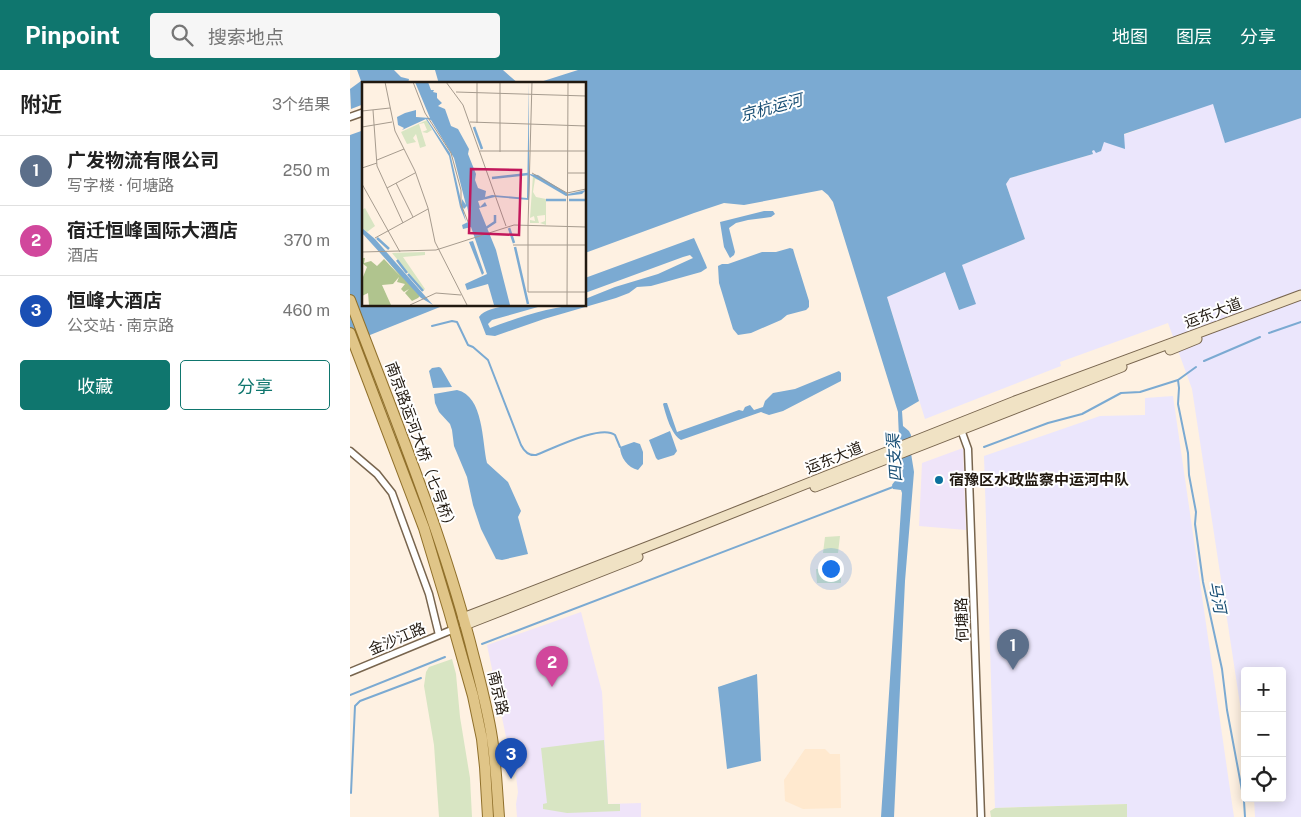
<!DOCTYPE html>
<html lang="zh">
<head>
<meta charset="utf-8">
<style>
	:root { --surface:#fff; --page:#f6f6f6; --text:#222; --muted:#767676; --line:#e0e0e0; --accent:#0f766e }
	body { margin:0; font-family:"Public Sans","Noto Sans SC",sans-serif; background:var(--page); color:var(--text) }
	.controls { position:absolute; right:15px; bottom:15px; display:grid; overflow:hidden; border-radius:5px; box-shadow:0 2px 12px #0003 }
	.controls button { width:45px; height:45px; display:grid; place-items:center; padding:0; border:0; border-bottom:1px solid var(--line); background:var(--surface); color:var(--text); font:25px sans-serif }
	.you { position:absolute; left:480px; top:498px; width:18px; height:18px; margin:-12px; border:4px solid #fff; border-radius:50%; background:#1a73e8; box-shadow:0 0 0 8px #1a73e833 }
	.badge { display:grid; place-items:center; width:32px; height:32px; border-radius:50%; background:var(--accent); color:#fff; font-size:16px; font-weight:700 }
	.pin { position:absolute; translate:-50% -41px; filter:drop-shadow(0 1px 2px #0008) }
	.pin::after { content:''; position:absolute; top:26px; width:18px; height:15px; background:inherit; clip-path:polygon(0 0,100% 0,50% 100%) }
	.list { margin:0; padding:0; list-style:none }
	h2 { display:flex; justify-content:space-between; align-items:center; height:65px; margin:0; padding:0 20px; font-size:21px }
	h2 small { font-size:16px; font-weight:400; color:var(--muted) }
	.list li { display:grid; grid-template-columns:32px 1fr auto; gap:15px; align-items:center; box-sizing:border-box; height:70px; padding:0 20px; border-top:1px solid var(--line) }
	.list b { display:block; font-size:19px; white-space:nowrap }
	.list p { margin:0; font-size:16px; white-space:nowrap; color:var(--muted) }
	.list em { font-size:16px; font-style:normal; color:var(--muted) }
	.actions { display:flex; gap:10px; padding:15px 20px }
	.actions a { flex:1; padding:11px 0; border:1px solid var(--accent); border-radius:5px; text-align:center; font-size:18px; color:var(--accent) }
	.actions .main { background:var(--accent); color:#fff }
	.icon { flex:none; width:28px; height:28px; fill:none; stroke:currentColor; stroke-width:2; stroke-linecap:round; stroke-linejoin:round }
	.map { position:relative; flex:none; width:951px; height:747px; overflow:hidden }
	header { display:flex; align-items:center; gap:30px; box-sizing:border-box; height:70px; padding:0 25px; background:var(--accent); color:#fff }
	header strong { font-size:24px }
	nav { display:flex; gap:28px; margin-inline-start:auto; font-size:18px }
	.search { width:350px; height:45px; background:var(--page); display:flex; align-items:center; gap:12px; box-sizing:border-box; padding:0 18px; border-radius:5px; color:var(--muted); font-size:19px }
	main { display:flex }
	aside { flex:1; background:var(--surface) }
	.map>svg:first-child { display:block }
	.commercial { fill:#efe4f9 }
	.industrial { fill:#ebe6fc }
	.built { fill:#ffe9cf }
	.green { fill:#d8e5c3 }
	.water { fill:#7baad2 }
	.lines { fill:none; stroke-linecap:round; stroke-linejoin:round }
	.stream { stroke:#7baad2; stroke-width:2 }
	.street-casing { stroke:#78654e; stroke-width:9 }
	.secondary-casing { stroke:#78654e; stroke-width:11 }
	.primary-casing { stroke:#90702b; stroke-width:12 }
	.street { stroke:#fff; stroke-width:6 }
	.secondary { stroke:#f0e2c4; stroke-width:9 }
	.primary { stroke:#e0c588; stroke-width:10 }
	.poi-dot { fill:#0a719d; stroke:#fff; stroke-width:2 }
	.labels { text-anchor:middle; stroke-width:4; stroke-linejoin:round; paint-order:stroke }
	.street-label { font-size:15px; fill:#211910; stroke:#fff }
	.poi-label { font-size:15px; font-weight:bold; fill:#211910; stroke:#fff; text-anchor:start }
	.water-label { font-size:16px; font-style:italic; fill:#194f75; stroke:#fff }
	.inset-river { fill:none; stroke:#7baad2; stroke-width:2.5 }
	.inset-road { fill:none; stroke:#a69b8e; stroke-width:1 }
	.view { fill:#c2185b; fill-opacity:0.15; stroke:#c2185b; stroke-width:2.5 }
	.inset-edge { fill:none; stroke:#211910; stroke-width:2.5 }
</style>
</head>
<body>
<header>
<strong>Pinpoint</strong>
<div class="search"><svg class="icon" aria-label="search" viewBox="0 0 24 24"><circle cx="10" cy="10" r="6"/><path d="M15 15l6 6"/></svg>搜索地点</div>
<nav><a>地图</a><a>图层</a><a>分享</a></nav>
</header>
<main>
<aside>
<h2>附近<small>3个结果</small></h2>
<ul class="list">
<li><span class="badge" style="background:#5c6f8a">1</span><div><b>广发物流有限公司</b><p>写字楼 · 何塘路</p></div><em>250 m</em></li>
<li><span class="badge" style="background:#d1479c">2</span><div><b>宿迁恒峰国际大酒店</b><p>酒店</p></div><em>370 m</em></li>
<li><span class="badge" style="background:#1a4fb4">3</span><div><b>恒峰大酒店</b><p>公交站 · 南京路</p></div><em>460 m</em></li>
</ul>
<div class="actions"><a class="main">收藏</a><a>分享</a></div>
</aside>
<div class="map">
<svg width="951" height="747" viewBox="0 0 951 747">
	<rect width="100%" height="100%" fill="#fef1e2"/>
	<path class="commercial" d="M613 378 616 460 569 456 572 393Z
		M231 542 252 622 258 734 291 733V747H167L166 734 168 722 165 698 160 686 137 575Z"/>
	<path class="industrial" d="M863 33 875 72 951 48V747H905L904 728H932V601H895V667L842 319 818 253 710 292 711 296 575 349 537 227 595 202 609 240 612 195 675 169 656 114 660 108 743 84 742 81 753 72Z
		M823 326 884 747H777L776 734 645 738 634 386 750 346 795 345V328Z"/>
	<path class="built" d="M455 679H475L480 684H490L491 738 453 739 435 731 434 710Z"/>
	<path class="green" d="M490 466 488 483H473L475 467Z
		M466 499H491V513H467Z
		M102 589 106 604 110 647 120 708 122 747H89L84 675 74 616 76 602 79 597Z
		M254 670 258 734H270V741L217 743 193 739V734L197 733 191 678Z
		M777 734V747H641L640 741 645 738Z"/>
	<path class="water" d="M7 0H44L51 7 59 9 58 14H14V34L1 39 0 19 11 11Z
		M85 0H153L169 14H89Z
		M228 0H951V48L875 73 863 34 774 64 775 79 754 72 751 81 746 83 744 80 742 81 743 84 660 108 656 114 675 169 612 195 626 234 609 240 595 202 537 227 569 331 552 341 553 356 559 361 561 365 560 377 564 402 555 511 544 747H531L552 423 551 420 543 419 542 415C543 413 545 411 547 409 552 398 548 356 548 342L483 132 478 125 472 120 394 135 374 133 344 143 235 183V14H184Z
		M14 60V235H95L0 273V65Z
		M414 141H423L425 144 421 147 398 150 386 153 379 158 385 182 384 185 380 188 374 177 370 152Z
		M344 168 356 195 357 198 351 202 301 216 287 217 279 223 266 228 194 249 145 266 136 265 129 247C138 233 179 235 195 235L142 250 138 254 140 258C170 247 203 235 235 235V229L265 217 308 204 343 188 340 185 333 187 235 223V208Z
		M440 178 443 179 445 186 459 231V237L456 240 437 245 431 250 401 263 388 265 383 259 369 213 368 196 372 194H378L412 182H426Z
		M89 297 91 298 102 317 83 318 79 301 82 298Z
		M489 301 491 303V311L433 341 419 345 411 342 331 370C321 364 316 345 313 334L314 333H317L327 362 389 340 393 341 395 337 400 335 404 340 413 337 415 331 423 323 445 319Z
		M107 320C134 326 132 372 137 393L158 412 171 441 168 447 178 484 152 490 146 489 131 459 123 435 117 407 104 376 102 360 100 354 89 342 85 333 84 324Z
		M320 361 327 381 324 385 308 390 306 388 299 370Z
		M284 372 290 374 293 382V394L288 400C278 398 270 387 270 377Z
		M407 604 411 691 377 699 368 617Z"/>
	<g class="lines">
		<path class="stream" d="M82 256 102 251 107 252 118 275 123 277 138 290 171 375C174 381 178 386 186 385 202 379 251 354 265 365L270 377
			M919 263 951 252
			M854 291 910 267
			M828 310 829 318 828 334 838 383 839 405 846 442 845 454 853 512 872 599 877 640 894 731 895 747
			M634 377 698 353 732 344 771 323 790 322 828 310 846 297
			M132 574 543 417
			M0 625 95 587
			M1 723 5 636 10 631 71 608"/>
		<defs>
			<path id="street" d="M0 47 14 42
				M610 357 618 379 631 747
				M0 381 27 404 42 423 79 524 89 565
				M0 602 104 559"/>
			<path id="secondary" d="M820 280 847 269
				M465 417 772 297
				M113 548 317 469 665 331 951 225
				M115 555 288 487"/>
			<path id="primary" d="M0 230C43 343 89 455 120 572 128 604 137 635 142 668 146 694 147 721 149 747
				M0 263 74 458 99 541 123 626 132 669 135 697 138 747"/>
		</defs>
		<use href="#street" class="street-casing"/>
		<use href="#secondary" class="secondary-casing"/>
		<use href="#primary" class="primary-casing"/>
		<use href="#street" class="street"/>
		<use href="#secondary" class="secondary"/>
		<use href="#primary" class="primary"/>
	</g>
	<circle class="poi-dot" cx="589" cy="410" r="5"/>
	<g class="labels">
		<g class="street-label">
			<text transform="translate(863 243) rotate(-20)" y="5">运东大道</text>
			<text transform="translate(71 377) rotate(70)" y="5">南京路运河大桥（七号桥）</text>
			<text transform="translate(484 388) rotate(-22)" y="5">运东大道</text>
			<text transform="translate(612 550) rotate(-92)" y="5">何塘路</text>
			<text transform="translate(47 569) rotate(-23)" y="5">金沙江路</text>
			<text transform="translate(148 623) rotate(77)" y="5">南京路</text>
		</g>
		<g class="poi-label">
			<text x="599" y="415">宿豫区水政监察中运河中队</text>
		</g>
		<g class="water-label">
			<text transform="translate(421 37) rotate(-15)" y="6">京杭运河</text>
			<text transform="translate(544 388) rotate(-94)" y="6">四支渠</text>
			<text transform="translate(868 527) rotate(79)" y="6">马河</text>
		</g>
	</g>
	<g transform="translate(12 12)">
		<rect width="224" height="224" fill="#fef1e2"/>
		<path d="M65 38 70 48 65 51 60 50 65 48 62 41 57 42 64 64 58 66 54 52 51 56 54 60 45 62 39 50ZM171 93 180 99 173 97 171 110 174 115 184 117V143L178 141 183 139V133L175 134 177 141H168V138L173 139 172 134 168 136ZM3 126 13 144 5 150 0 146V128ZM63 170V173L41 175 63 207 61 209 30 171Z" fill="#d8e5c3"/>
		<path d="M19 171 58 214 56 216 50 219 43 211 47 207 42 210 39 207 43 202 35 200 37 195 31 202 20 203 29 223H7L6 211 0 214 1 195 5 185 0 181V176H3L2 181 9 179 15 184 22 177 38 194Z" fill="#b0c48e"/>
		<path d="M53 0H66L69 8H72L71 10 75 11V16L80 21 76 24 83 27 89 44 96 47 107 67 106 72 114 92 113 98 116 106 124 109 123 115 130 113 165 116 167 0V92L176 93 206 112 224 108 220 112 204 114 168 93 167 118 133 115 116 119 118 125 123 120 125 124 117 126 134 168 148 223H132L126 202 105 208 103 202 125 192 109 145 101 147 100 143 108 139 105 124 102 127 100 124V117L104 123 92 76 69 38 65 37 88 71 104 140 98 125 87 74 64 37 40 48 42 46 36 43 35 35 43 31 54 28V35L68 36ZM0 146 13 157 71 223 59 216 0 151ZM111 159 122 191 120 193 107 160Z" fill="#7baad2"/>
		<path class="inset-river" d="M112 45 120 67M130 96 166 92M184 118H204M207 118H224M124 146 133 140V133M147 146 152 161M15 156 27 167M153 165 166 222M35 178 45 191M46 192 61 209"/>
		<path class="inset-road" d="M23 0 33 49 53 89 66 126 73 160 105 223M51 0 63 31 89 71 99 108V122L106 140M84 0 101 23 144 144M115 0V41M138 0V70M94 10 224 14M11 28 15 84 41 141M0 29 28 26M108 40 224 44M0 45 30 40M118 69H224M15 78 42 67M0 86 15 81M170 91 205 111 224 107M206 91H224M34 101 51 135M0 102 38 170M25 106 53 91M166 143V210H224M166 144 170 0M13 156 66 127M151 163H224M0 170 74 168 152 143 224 145M48 223 74 211 99 213M205 223 206 0"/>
		<path class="view" d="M109 87 159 88 157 153 107 151Z"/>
		<rect width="224" height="224" class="inset-edge"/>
	</g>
</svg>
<div class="controls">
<button>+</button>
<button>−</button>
<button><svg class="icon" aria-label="locate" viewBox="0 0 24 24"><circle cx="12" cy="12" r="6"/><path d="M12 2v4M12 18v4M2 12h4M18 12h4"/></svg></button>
</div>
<div class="you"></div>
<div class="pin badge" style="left:663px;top:600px;background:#5c6f8a">1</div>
<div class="pin badge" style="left:202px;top:617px;background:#d1479c">2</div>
<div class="pin badge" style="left:161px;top:709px;background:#1a4fb4">3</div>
</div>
</main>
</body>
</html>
